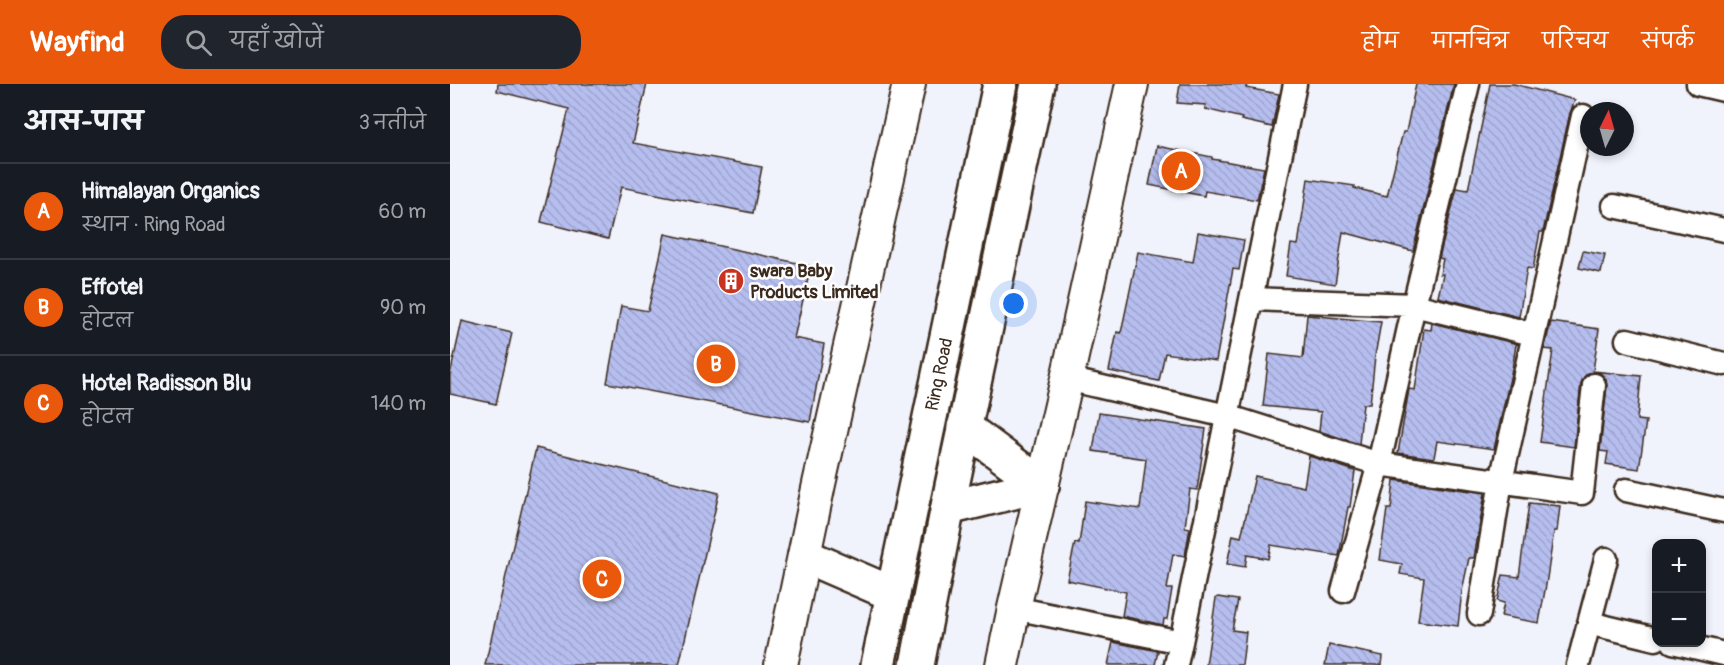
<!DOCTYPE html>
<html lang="hi">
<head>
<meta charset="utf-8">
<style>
	:root { --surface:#171b24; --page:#20242c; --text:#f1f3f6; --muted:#9ea1a6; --line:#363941; --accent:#ea580c }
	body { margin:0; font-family:Pangolin,"Playpen Sans Deva",sans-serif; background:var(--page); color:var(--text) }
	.controls { position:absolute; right:18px; bottom:18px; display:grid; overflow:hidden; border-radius:12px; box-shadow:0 3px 9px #0003 }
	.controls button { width:54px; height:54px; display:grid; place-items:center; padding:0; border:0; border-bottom:2px solid var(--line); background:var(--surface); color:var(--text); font:30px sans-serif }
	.compass { position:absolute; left:1130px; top:18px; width:54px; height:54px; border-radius:50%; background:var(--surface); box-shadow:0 3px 9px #0003; rotate:5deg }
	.you { position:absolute; left:564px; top:220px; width:21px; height:21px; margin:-15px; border:4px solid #fff; border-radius:50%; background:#1a73e8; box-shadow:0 0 0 9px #1a73e833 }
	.badge { display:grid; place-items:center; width:39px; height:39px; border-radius:50%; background:var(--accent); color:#fff; font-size:20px; font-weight:700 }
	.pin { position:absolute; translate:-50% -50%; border:3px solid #fff; box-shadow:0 2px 6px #0006 }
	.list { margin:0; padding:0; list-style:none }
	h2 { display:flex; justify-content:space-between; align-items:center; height:78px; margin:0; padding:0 24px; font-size:26px }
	h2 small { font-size:20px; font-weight:400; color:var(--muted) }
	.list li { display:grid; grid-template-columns:39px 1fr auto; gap:18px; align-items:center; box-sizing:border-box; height:96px; padding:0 24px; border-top:2px solid var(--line) }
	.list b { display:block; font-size:22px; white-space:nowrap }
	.list p { margin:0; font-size:20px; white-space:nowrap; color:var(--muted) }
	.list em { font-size:20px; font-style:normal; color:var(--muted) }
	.icon { flex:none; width:33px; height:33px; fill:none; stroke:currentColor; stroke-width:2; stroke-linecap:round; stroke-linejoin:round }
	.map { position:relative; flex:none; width:1274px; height:581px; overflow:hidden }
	header { display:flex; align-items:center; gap:36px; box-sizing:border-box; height:84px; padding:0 30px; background:var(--accent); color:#fff }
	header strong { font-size:28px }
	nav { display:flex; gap:33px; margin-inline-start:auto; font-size:21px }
	.search { width:420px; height:54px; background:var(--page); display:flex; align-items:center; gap:15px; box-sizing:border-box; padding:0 21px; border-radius:24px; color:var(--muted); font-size:22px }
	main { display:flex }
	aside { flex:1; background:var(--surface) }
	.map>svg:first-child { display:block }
	.building { fill:url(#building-back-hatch); stroke:#3b2a1e; stroke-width:1.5 }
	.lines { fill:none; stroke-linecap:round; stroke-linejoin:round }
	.street-casing { stroke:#3b2a1e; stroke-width:27 }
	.secondary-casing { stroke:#3b2a1e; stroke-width:36 }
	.primary-casing { stroke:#3b2a1e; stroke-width:38 }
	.street { stroke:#fff; stroke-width:22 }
	.secondary { stroke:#fff; stroke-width:32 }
	.primary { stroke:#fff; stroke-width:33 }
	.labels { text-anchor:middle; stroke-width:5; stroke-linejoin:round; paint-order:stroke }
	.poi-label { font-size:18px; font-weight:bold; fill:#3b2a1e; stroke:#fff; text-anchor:start }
	.street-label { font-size:18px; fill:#3b2a1e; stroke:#fff }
</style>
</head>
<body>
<header>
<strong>Wayfind</strong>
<div class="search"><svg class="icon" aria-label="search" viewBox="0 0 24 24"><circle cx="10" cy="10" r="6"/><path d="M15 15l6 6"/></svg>यहाँ खोजें</div>
<nav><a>होम</a><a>मानचित्र</a><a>परिचय</a><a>संपर्क</a></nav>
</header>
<main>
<aside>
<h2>आस-पास<small>3 नतीजे</small></h2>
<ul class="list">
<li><span class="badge">A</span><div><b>Himalayan Organics</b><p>स्थान · Ring Road</p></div><em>60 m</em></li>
<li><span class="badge">B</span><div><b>Effotel</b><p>होटल</p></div><em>90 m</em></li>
<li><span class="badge">C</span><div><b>Hotel Radisson Blu</b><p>होटल</p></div><em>140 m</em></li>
</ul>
</aside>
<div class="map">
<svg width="1274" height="581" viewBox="0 0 1274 581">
	<defs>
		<pattern id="building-back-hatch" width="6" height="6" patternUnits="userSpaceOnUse" patternTransform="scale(1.5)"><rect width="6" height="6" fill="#b6beef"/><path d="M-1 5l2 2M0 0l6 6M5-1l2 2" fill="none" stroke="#9da3cc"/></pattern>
	</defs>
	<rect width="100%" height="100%" fill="#f0f2fc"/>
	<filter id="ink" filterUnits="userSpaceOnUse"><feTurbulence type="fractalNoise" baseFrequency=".0167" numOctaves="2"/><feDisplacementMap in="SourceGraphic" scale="12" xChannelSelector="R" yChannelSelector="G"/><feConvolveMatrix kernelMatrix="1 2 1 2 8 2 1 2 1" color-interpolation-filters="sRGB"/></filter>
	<g filter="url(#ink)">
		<path class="building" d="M48 0H197L183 59 312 83 303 129 171 103 158 155 91 138 119 25 47 7Z
			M730 0H797L796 4 829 10 822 43 791 36 792 34 755 25 756 21 727 19Z
			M966 0H1004L963 167 893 148 885 200 836 192 841 160 848 161 858 95 905 102 904 104 937 112 953 48H956Z
			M1040 0H1064L1125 16 1120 29 1093 148H1090L1083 185 1077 184 1069 233 988 213 993 190H990L993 175 989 174 1007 104 1018 106Z
			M707 62 762 73V75L814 84 807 116 755 107 754 112 699 101Z
			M748 148 794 156 789 186 783 185 766 277 715 269 709 297 659 287 667 248 671 249 688 168 743 178Z
			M215 150 361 182 344 254 374 260 360 338 157 299 171 222 198 227Z
			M1133 167 1155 171 1151 189 1129 184Z
			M857 231 931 238 925 272 920 320H913L909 360 869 347 871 328 813 322 819 270 853 274Z
			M12 237 62 249 46 320 0 310V291Z
			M1101 238 1149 245 1143 287 1191 292 1187 336 1196 337 1189 385 1156 380 1158 368 1150 367 1157 302 1156 295 1151 290 1146 288 1138 289 1134 293 1131 299 1124 363 1090 358 1103 266 1094 265Z
			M982 239 1068 260 1066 261 1062 285 1044 365 987 357 984 374 948 369 959 305 965 306 974 245 981 246Z
			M649 329 756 345 747 406 740 405 735 443 740 444 735 472 723 470 717 505H722L717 535H714L713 541 672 532 676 508 617 496 625 459 629 460 635 417 690 425 696 375 643 367Z
			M86 364 269 409 229 581H35Z
			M859 372 905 387 900 423H898L889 472 821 461 818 475 797 471 795 483 777 480 783 451 791 453 805 392 854 403Z
			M944 396 1035 409 1024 474H1019L1012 507 1008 542 968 537 974 494 950 490 952 480 930 476 937 425H941Z
			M1079 419 1110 422 1107 447H1104L1096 501 1089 539 1051 532 1054 519 1047 517 1053 491 1069 493Z
			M768 513 788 516 782 546 796 548 792 581H756L766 514Z
			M663 558 708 567 705 581H658Z
			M879 561 933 572 932 581H875Z"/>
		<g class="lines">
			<defs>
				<path id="street" d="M1248 0 1274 6
					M1164 122 1274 146
					M802 215 964 221 1083 250
					M1177 256 1274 280
					M617 295 777 332 929 380 1132 409 1144 301
					M1176 406 1274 427
					M893 507 929 380 964 221 1018 0
					M564 524 731 558 845 0
					M1029 530 1051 397 1133 32
					M1139 539 1206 555
					M1223 558 1274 570
					M726 581 731 558
					M1128 581 1156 475"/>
				<path id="secondary" d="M331 581 369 400 459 0
					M552 581 564 524 617 295 682 0"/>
				<g id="primary">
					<path d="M514 343 592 401"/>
					<path d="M498 424 592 401"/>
					<path d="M355 472 443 510"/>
					<path id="s1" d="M428 581 550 0"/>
					<path d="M467 581 502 402 588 0"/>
				</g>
			</defs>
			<use href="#street" class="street-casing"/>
			<use href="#secondary" class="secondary-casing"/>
			<use href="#primary" class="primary-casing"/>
			<use href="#street" class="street"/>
			<use href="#secondary" class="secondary"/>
			<use href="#primary" class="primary"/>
		</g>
	</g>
	<defs>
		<symbol id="building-disc" viewBox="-11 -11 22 22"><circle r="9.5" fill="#c8321e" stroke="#fff"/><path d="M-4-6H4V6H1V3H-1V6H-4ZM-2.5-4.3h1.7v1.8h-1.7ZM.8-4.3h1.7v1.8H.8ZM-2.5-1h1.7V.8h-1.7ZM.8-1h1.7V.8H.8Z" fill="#fff"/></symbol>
	</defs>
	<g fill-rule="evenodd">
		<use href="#building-disc" x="266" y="182" width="30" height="30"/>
	</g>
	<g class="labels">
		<g class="poi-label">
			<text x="300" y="193">swara Baby<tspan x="300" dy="21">Products Limited</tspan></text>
		</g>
		<g class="street-label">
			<text dy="6" stroke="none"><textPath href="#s1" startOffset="297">Ring Road</textPath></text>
		</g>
	</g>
</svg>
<div class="controls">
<button>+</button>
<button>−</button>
</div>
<svg class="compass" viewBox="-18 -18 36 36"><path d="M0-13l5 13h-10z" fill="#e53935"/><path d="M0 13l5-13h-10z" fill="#9ea1a6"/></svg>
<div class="you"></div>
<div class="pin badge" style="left:731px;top:87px">A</div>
<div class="pin badge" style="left:266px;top:280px">B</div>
<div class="pin badge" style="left:152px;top:495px">C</div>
</div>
</main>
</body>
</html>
